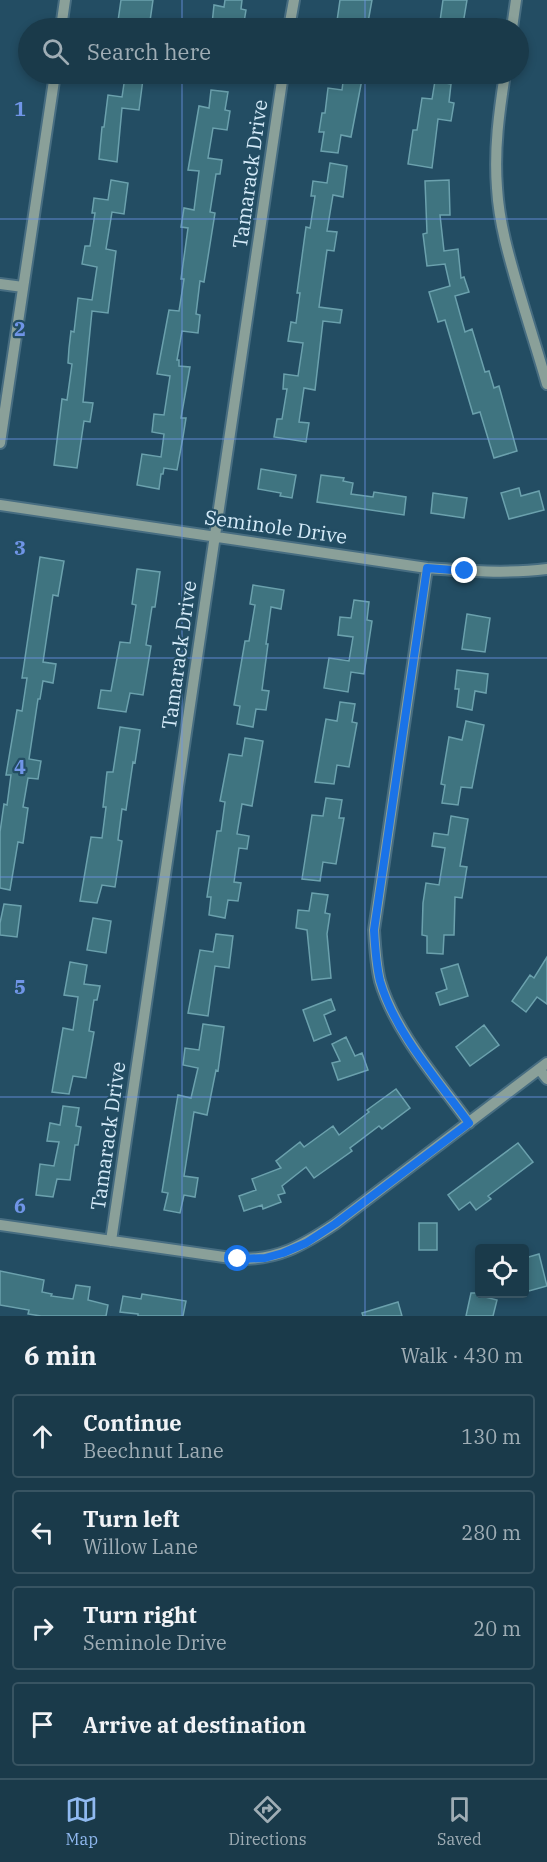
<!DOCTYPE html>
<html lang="en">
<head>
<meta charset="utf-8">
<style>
	:root { --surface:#1a3a4a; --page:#234151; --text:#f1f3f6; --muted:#9fadb5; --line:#385462; --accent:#90b9f0 }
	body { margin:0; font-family:"IBM Plex Serif",serif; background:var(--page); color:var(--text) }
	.controls { position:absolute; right:18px; bottom:18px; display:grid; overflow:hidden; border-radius:6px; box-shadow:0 3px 9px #0003 }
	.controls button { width:54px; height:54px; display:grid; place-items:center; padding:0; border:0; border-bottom:2px solid var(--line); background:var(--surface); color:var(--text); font:30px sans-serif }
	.stop { position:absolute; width:18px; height:18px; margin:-14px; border:4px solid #1a73e8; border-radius:50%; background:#fff }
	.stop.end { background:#1a73e8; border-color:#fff; box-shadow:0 2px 6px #0008 }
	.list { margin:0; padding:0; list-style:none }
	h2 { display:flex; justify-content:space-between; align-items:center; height:78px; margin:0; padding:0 24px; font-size:26px }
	h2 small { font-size:20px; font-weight:400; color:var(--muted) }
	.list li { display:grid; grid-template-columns:39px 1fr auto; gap:18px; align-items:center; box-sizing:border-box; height:84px; margin:0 12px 12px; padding:0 12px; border:2px solid var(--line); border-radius:6px }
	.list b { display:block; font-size:22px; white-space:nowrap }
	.list p { margin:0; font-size:20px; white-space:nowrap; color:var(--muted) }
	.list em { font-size:20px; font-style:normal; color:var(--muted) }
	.icon { flex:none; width:33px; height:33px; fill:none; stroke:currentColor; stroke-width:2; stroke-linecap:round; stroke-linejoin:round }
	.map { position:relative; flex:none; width:547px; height:1316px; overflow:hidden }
	.search { position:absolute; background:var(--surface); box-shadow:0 3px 9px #0003; left:18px; right:18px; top:18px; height:66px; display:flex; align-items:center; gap:15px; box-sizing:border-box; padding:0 21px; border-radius:33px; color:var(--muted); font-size:22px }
	.sheet { height:462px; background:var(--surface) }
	nav { display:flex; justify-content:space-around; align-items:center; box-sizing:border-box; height:84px; border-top:2px solid var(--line); background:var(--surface); font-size:16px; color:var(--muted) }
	nav a { display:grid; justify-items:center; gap:3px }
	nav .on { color:var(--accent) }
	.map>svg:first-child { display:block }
	.building { fill:#3f7480; stroke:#6ba1ad; stroke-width:1.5 }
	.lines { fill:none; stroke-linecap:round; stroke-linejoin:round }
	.minor-casing { stroke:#476d81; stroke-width:14 }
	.minor { stroke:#8aa099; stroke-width:10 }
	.route { stroke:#1a73e8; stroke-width:8 }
	.grid { fill:none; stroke:#7095e7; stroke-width:1.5; stroke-opacity:0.55 }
	.labels { text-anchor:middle; stroke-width:4.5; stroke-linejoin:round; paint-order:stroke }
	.street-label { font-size:20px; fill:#d5ebf9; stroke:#234d63 }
	.grid-label { font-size:20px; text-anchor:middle; font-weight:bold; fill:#7095e7; stroke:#234d63; stroke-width:4.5; stroke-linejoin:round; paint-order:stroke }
</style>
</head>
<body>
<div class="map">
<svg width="547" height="1316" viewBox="0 0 547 1316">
	<rect width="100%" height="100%" fill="#234d63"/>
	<path class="building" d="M121 0H153L149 28H117Z
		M225 0H242L241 9 246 10 243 28 212 24 214 5 224 7Z
		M340 0H372L367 28H336Z
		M443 0H467L463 24 440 21Z
		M344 74H363L351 137 341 135 338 153 321 151 324 132H319L322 113H325L328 88 342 90Z
		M125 77 143 79 139 110 122 108 117 162 99 159 102 127H104L108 95 122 97Z
		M435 81 451 84 449 102 454 103 451 121 438 119 432 168 408 164 413 130H417L422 98 432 99Z
		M211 90 228 92 225 110 230 111 227 130 213 128 208 158 222 160 220 174H216L210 212 215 213 204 282 200 281 196 314 200 315 198 333 182 331 177 360H179V366L190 367 181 418H186L183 437 177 470 164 468 163 474H161L159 489 137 485 142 454 161 457 164 434 152 432 154 414 164 415 170 376 157 374 169 310 179 311 184 279H181L188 228 181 227 184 208 194 210 199 171 188 170 199 106 209 108Z
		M330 163 347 166 343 197 333 195 327 231 337 232 334 251 327 250 319 307 342 310 340 323 323 321 315 390 304 388 299 422 309 423 306 442 274 437 277 419H282L287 389H283L284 374 298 376 303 343 288 341 291 322 296 323 300 293H297L306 227 310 228 315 196H311L313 181 327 183Z
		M111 180 128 183 124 214 112 212 106 249 116 251 108 313 92 311 83 402 93 403 90 422 84 421 77 468 54 465 62 399 67 400 72 364 68 363 69 348 71 331 74 332 78 298 92 300 97 267 82 264 85 246H90L95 213H92L94 198 108 200Z
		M449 180 450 215H440L444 251 458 249 461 278 464 277 469 292 455 296 465 332 472 329 485 372 489 371 494 388 499 386 517 451 494 458 480 412 473 414 445 320 438 322 429 292 450 286 445 264 427 266 423 234 427 233 425 181Z
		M261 469 296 475 292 498 280 496 281 493 258 489Z
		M321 475 344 478 343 481 353 483 351 494 373 497 374 492 406 497 404 515 317 502Z
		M519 488 521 496 539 491 544 510 509 519 501 493Z
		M433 493 467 498 464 518 431 513Z
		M40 557 64 561 58 596 53 595 43 662 56 664 53 683 43 681 40 699H38L29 759 41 761 38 779 28 778 23 807 28 808 23 843 18 842 10 890 0 888V832L4 804 7 805 11 775H6L17 710 22 711 27 678H22Z
		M137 569 160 572 155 607H152L146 645 151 646 143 695 130 693 126 712 98 708 101 690 111 691 120 642 130 643 136 605 132 604Z
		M253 585 284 590 281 609 271 607 266 644H268L262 690 269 691 266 710 256 709 253 727 237 724 240 706 234 705 245 641H249L255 605 250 604Z
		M354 600 369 602 367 620 372 621 364 674 351 672 348 692 324 688 329 658 349 661 353 637 338 635 340 617 351 618Z
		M467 614 490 618 485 652 462 649Z
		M457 670 488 674 486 693 475 691 472 710 457 707 459 689H455Z
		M340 702 355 704 352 722 357 723 349 767 337 765 334 784 315 782 326 719 337 721Z
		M466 721 484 725 472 788 461 787 458 805 442 803 445 785 441 784 449 737 462 740Z
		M120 727 140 730 135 763 133 762 126 810 122 809 118 840 122 841 115 887 102 885 97 903 80 901 91 837 102 838 106 807H103L107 772H113Z
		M245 738 263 741 252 806 242 804 237 834 249 836 247 849 239 848 234 882 241 883 238 901 228 900 225 918 209 915 211 897H207L217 831H221L225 802 220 801 229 754 242 756Z
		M326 798 342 800 339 818H344L336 864 323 862 320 881 302 879 312 815 323 816Z
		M451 816 468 819 460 866 467 867 462 898 455 897 454 935H444L443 954 427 953V936L422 935 423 903 426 883 439 885 445 848 432 846 434 833 448 835Z
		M312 893 328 895 325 913 330 914 327 934 331 978 312 980 307 930 296 928 298 910 309 911Z
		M4 904 21 906 17 937 0 935V923Z
		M93 918 111 921 106 953 87 950Z
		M216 934 233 936 229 968 215 966 208 1016 188 1013 200 950 213 952Z
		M547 957V1004L537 997 526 1012 512 1001 530 975 534 978Z
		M70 962 87 965 84 984 100 986 97 1000H94L89 1031 94 1032 86 1078 73 1076 69 1094 52 1092 63 1028 73 1030 78 997 64 995Z
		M458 964 468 996 440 1005 436 993 447 989 441 969Z
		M331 999 335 1010 324 1015 331 1034 314 1041 303 1010Z
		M203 1024 224 1027 218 1071 216 1070 207 1115 194 1112 184 1176 198 1178 195 1197 184 1195 180 1213 164 1210 168 1193 162 1192 178 1095 191 1098 198 1068 183 1065 185 1048 199 1050Z
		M484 1025 499 1045 470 1066 456 1047Z
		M346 1037 355 1056 362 1053 368 1070 338 1080 332 1063 340 1061 332 1044Z
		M396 1089 410 1108 382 1129 379 1126 350 1148 352 1151 314 1178 306 1167 282 1186 285 1193 278 1195 281 1202 263 1209 262 1205 244 1211 239 1196 256 1190 252 1179 281 1168 276 1161 300 1142 304 1147 333 1126 339 1135 369 1112 367 1110Z
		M63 1106 79 1108 76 1126 81 1127 78 1145H75L70 1180 57 1179 53 1197 36 1195 40 1164 54 1166 59 1142 47 1141 50 1123 60 1125Z
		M518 1143 533 1162 488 1196 491 1199 476 1210 470 1202 459 1210 448 1195Z
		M419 1223H437V1250H419Z
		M539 1254 547 1286 525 1292V1258Z
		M0 1271 44 1280 42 1292 52 1294 51 1296 73 1299 76 1285 90 1287 88 1300 108 1305 106 1316H41L28 1314 29 1310 0 1305Z
		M471 1293H486L485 1297 497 1300 493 1316H466Z
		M142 1294 186 1301 183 1316H138V1314L120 1312 123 1296 141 1299Z
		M398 1302 402 1316H363L362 1313Z"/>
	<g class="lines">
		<defs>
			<path id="minor" d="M61 28 65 0
				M289 28 294 0
				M512 28 516 0
				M505 74C499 112 494 149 497 188 499 223 509 257 519 291 528 322 538 353 547 384
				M0 284 23 287
				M0 443 55 74
				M0 505 427 568C467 571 507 574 547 569
				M427 568 374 930C375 947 376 965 380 981 395 1032 438 1080 469 1123
				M539 1069 547 1079
				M0 1225 238 1259C278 1260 302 1246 335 1224L547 1063
				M111 1241 283 74"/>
		</defs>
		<use href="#minor" class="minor-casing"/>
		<use href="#minor" class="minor"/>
	</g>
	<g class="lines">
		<path class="route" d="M238 1259 265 1258 283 1253 306 1243 335 1224 469 1123C437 1079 395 1033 380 981 376 964 375 947 374 930L427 568 465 571"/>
	</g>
	<path class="grid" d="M182 0V28M365 0V28M182 74V1316M365 74V1316M0 219H547M0 439H547M0 658H547M0 877H547M0 1097H547"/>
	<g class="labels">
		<g class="street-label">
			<text transform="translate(250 174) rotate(-82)" y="7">Tamarack Drive</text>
			<text transform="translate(276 527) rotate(8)" y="7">Seminole Drive</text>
			<text transform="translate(179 655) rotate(-82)" y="7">Tamarack Drive</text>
			<text transform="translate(108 1136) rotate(-82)" y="7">Tamarack Drive</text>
		</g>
	</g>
	<g class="grid-label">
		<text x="20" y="116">1</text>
		<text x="20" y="336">2</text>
		<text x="20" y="555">3</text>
		<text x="20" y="774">4</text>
		<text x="20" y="994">5</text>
		<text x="20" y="1213">6</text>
	</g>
</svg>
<div class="controls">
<button><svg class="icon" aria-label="locate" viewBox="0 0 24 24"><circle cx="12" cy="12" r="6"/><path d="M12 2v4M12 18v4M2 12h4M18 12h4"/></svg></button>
</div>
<div class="stop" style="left:238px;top:1259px"></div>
<div class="stop end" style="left:465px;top:571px"></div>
<div class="search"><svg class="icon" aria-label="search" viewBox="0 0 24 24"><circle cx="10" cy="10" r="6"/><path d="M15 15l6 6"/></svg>Search here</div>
</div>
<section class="sheet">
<h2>6 min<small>Walk · 430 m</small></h2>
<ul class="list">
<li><svg class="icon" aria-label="ahead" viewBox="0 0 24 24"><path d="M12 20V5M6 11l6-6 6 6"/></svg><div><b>Continue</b><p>Beechnut Lane</p></div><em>130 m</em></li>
<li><svg class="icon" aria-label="left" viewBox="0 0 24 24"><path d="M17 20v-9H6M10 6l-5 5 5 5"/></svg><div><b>Turn left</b><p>Willow Lane</p></div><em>280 m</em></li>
<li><svg class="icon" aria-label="right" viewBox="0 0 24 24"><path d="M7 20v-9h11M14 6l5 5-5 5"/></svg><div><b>Turn right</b><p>Seminole Drive</p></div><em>20 m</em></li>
<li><svg class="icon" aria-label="arrive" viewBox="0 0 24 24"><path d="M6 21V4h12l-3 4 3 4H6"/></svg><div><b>Arrive at destination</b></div></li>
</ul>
</section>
<nav>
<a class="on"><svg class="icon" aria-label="map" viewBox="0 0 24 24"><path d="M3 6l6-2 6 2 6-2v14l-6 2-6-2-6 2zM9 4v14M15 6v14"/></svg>Map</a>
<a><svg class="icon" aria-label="directions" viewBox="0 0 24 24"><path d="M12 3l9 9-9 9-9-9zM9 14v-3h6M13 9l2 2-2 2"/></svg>Directions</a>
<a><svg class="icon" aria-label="saved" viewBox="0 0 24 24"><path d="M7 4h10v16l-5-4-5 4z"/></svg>Saved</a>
</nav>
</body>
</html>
